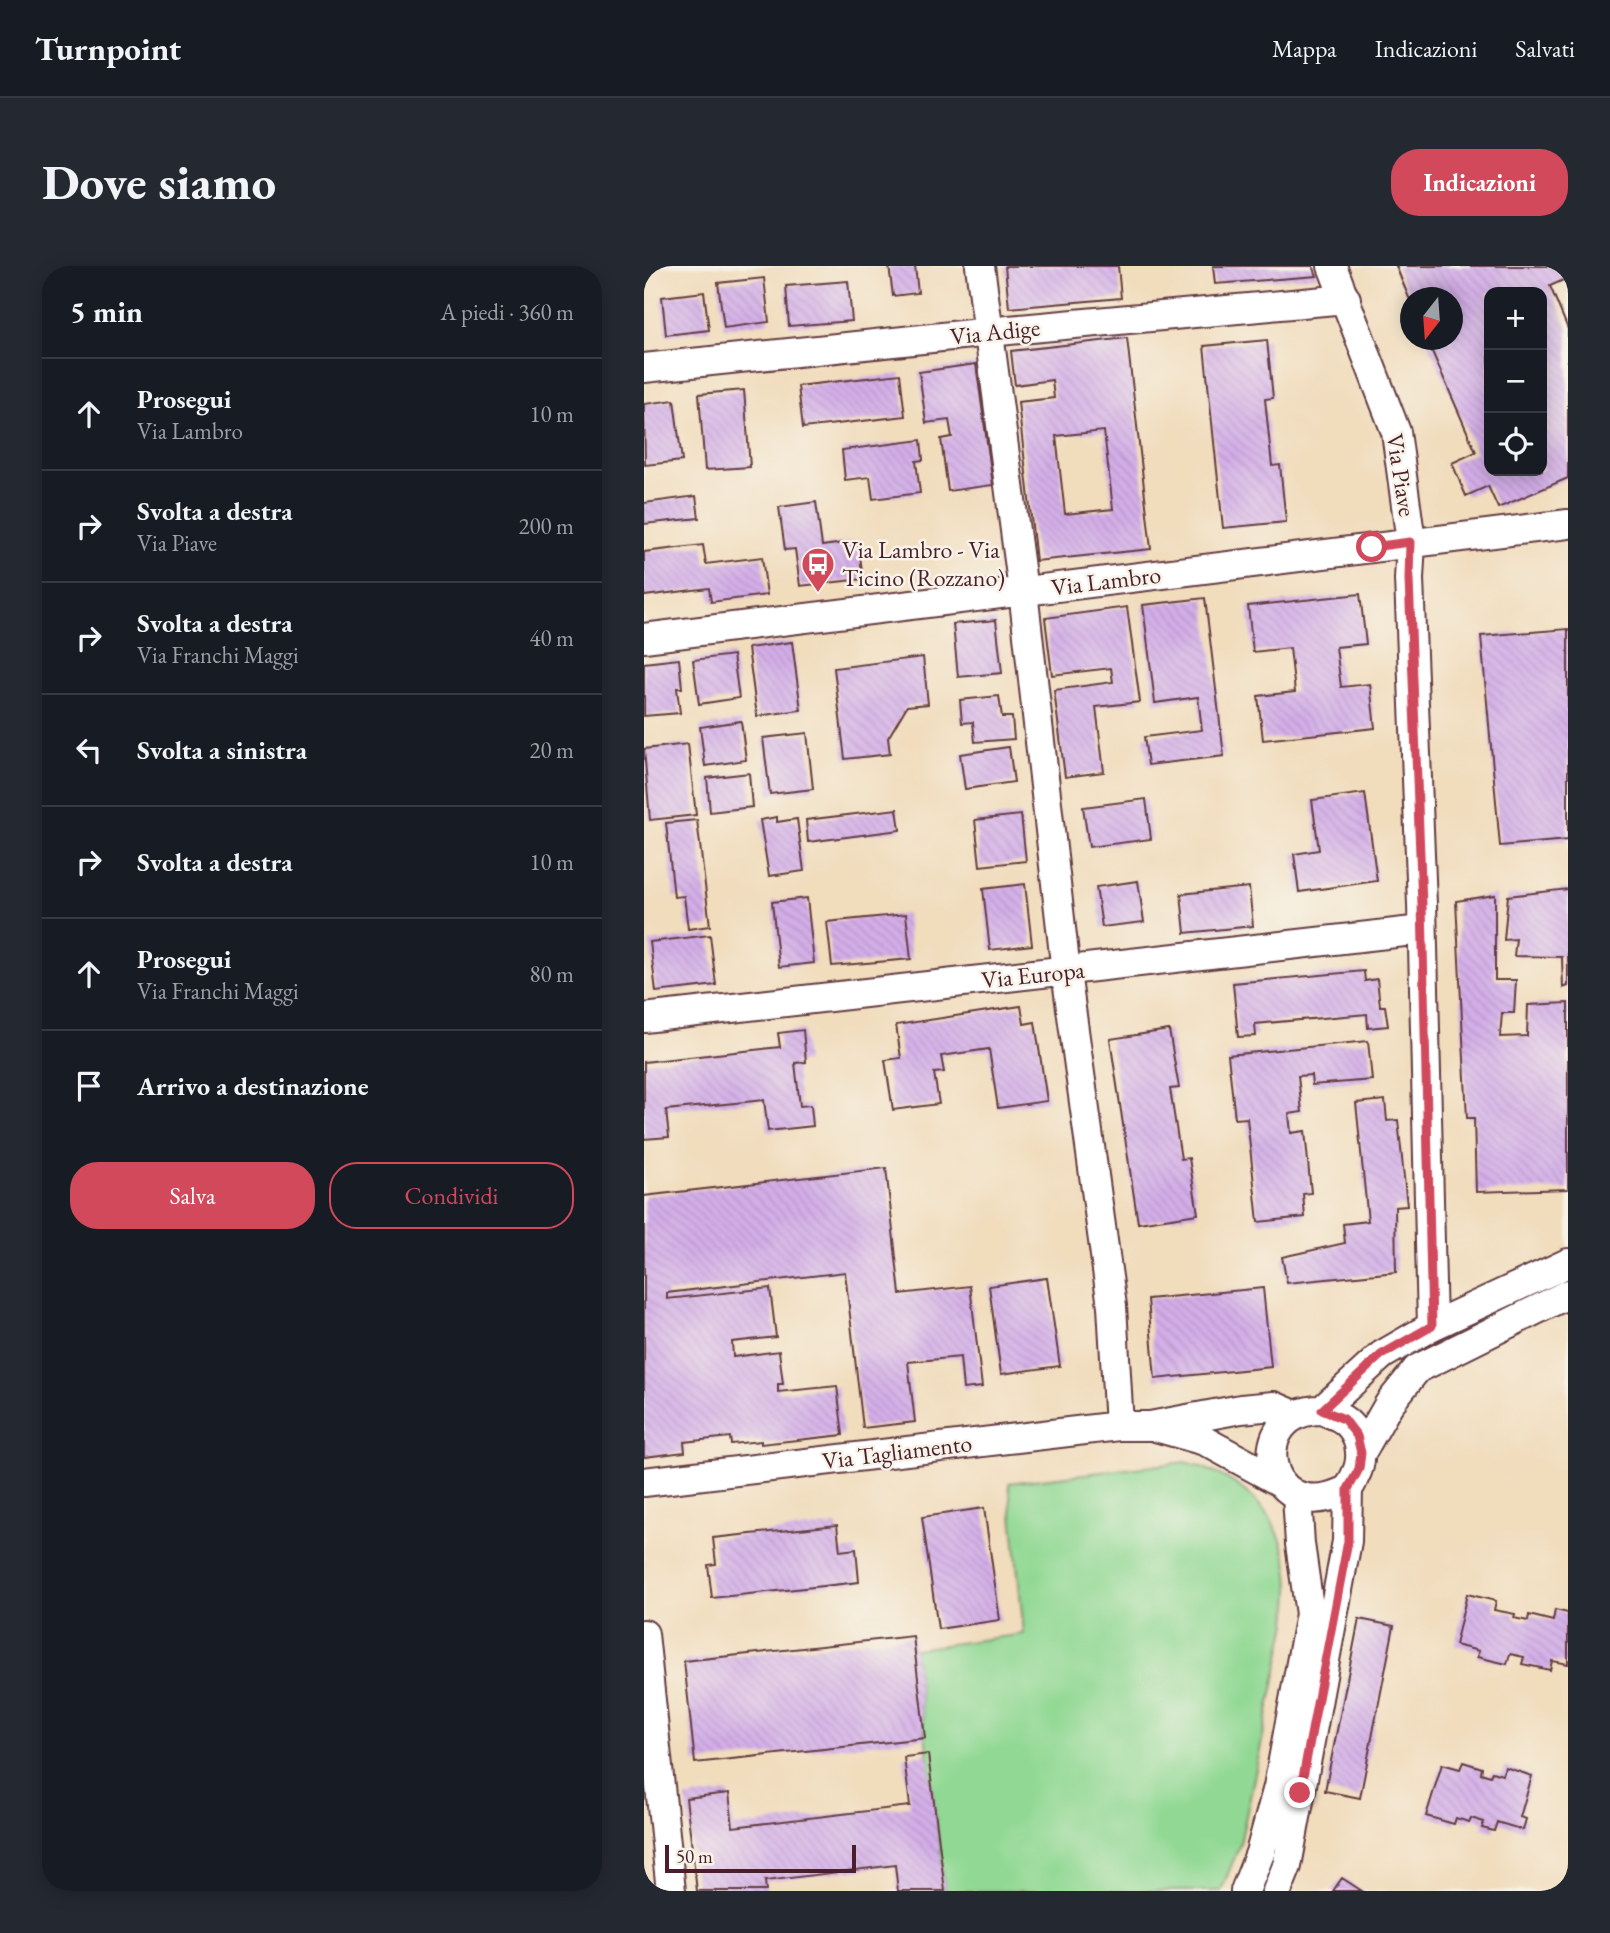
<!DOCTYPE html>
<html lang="it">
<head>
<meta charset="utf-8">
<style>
	:root { --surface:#171b24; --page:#242831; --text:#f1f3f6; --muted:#9ea1a6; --line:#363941; --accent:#d1495b }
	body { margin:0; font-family:"EB Garamond",serif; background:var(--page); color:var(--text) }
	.controls { position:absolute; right:21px; top:21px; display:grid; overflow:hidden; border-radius:14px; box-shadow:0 4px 18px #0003 }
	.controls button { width:63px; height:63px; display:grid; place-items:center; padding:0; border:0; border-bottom:2px solid var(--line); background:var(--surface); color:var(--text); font:35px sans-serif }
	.compass { position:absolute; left:756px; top:21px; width:63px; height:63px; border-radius:50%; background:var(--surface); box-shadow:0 4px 18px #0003; rotate:197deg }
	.scale { position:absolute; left:21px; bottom:18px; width:191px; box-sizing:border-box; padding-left:7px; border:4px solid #4a1f2b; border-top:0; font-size:19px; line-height:24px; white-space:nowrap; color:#4a1f2b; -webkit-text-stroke:5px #f7f3e8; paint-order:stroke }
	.stop { position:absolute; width:21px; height:21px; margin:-16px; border:5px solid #d1495b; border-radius:50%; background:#fff }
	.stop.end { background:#d1495b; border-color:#fff; box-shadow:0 2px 7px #0008 }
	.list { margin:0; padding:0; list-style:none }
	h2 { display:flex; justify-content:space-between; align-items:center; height:91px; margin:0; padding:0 28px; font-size:30px }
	h2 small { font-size:23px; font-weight:400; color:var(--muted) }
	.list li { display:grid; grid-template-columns:46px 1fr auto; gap:21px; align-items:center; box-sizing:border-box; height:112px; padding:0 28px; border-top:2px solid var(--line) }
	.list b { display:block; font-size:26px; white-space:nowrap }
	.list p { margin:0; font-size:23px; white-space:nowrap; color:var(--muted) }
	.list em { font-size:23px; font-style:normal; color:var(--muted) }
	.actions { display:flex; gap:14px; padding:21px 28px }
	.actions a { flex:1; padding:16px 0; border:2px solid var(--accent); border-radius:28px; text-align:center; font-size:24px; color:var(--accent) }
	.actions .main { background:var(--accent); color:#fff }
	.icon { flex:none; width:38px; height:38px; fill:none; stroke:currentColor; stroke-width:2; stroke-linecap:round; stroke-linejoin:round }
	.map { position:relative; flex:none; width:924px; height:1625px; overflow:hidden; border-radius:28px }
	header { display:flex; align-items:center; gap:42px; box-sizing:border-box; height:98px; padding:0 35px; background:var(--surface); border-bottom:2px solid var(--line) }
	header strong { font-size:33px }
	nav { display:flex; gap:38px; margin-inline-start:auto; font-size:24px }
	.intro { display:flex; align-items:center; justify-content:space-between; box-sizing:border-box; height:168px; padding:0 42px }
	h1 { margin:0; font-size:49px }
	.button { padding:18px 32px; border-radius:28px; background:var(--accent); color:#fff; font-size:24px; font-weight:700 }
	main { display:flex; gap:42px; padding:0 42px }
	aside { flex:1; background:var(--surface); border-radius:28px; box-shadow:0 4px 18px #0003 }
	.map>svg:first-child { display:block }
	.park { fill:#90d893; stroke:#6d7c5f; stroke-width:2 }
	.building { fill:url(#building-back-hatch); fill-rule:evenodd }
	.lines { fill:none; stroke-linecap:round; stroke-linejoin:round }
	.minor-casing { stroke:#633b41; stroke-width:32 }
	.minor { stroke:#fff; stroke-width:28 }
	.route { stroke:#d1495b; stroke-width:9 }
	.labels { text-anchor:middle; stroke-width:5; stroke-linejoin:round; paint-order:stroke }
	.street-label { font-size:24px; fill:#4a1f2b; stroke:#f7f3e8 }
	.poi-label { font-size:24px; fill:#4a1f2b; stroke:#f7f3e8; text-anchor:start }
</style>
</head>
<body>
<header>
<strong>Turnpoint</strong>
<nav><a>Mappa</a><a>Indicazioni</a><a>Salvati</a></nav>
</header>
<div class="intro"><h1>Dove siamo</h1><a class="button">Indicazioni</a></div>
<main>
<aside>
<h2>5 min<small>A piedi · 360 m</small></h2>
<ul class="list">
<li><svg class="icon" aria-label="ahead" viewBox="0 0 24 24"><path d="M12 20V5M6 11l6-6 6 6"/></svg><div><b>Prosegui</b><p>Via Lambro</p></div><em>10 m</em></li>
<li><svg class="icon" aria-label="right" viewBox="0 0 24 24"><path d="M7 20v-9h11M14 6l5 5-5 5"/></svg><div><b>Svolta a destra</b><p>Via Piave</p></div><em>200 m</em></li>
<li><svg class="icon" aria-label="right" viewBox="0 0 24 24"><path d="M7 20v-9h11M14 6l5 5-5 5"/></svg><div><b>Svolta a destra</b><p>Via Franchi Maggi</p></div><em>40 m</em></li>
<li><svg class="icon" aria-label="left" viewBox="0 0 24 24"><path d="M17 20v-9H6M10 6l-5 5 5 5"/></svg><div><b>Svolta a sinistra</b></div><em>20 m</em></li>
<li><svg class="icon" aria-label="right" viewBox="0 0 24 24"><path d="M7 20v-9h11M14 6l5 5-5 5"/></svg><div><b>Svolta a destra</b></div><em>10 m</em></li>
<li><svg class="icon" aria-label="ahead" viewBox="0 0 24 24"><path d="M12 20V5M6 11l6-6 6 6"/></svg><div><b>Prosegui</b><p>Via Franchi Maggi</p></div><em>80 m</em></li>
<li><svg class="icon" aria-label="arrive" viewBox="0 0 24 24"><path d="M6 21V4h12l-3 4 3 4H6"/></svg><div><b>Arrivo a destinazione</b></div></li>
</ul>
<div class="actions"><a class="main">Salva</a><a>Condividi</a></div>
</aside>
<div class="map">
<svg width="924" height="1625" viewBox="0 0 924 1625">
	<defs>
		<pattern id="building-back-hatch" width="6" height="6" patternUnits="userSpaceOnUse" patternTransform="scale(1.75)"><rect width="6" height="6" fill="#d3aee8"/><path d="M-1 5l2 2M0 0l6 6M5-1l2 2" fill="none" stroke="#b795c7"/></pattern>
	</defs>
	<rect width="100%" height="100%" fill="#f7f3e8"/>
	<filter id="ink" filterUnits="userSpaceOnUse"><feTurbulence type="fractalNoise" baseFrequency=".0143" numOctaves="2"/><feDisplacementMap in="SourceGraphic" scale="14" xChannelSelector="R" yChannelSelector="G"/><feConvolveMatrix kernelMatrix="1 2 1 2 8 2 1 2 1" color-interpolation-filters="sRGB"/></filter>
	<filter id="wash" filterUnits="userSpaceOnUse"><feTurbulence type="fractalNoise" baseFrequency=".00686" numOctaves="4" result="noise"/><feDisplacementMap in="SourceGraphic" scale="28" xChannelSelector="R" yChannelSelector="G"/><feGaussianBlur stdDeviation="1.57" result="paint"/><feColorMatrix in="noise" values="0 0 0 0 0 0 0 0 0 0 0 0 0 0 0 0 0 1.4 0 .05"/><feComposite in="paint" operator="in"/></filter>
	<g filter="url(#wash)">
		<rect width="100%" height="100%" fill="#f1dcbc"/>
		<path class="park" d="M541 1196C604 1213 645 1255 646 1324 646 1335 644 1346 643 1357L596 1578 577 1625H301L270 1383 380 1368 365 1217Z"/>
		<g id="blocks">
			<path class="building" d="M245 0H271L274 27 249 30Z
				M361 0H474L477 32 365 42Z
				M569 0H669L673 10 571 18Z
				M752 0H920L924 12 906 20 924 63V212L854 242 844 220 822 230 808 197 832 186 783 74H808V32H765ZM845 26H898V205H845Z
				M120 12 125 56 80 62 74 17Z
				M204 15 208 55 145 60 142 20Z
				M60 26 65 64 22 69 18 31Z
				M483 72 507 283 392 295 374 136 410 132 408 114 371 119 367 85ZM460 165 469 243 421 248 412 170Z
				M623 74 629 132 621 133 628 200 636 199 642 256 579 262 560 80Z
				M332 98 349 219 304 225 297 173 308 171 305 154 282 157 275 106Z
				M256 108 261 150 159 162 154 120Z
				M100 124 106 201 61 204 55 128Z
				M30 134 38 195 1 199 0 138Z
				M277 174 279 194 272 195 276 227 229 233 226 211 201 214 198 184Z
				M52 230 55 252 0 258V237Z
				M172 236 178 280 214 275 219 313 156 320 151 283 141 284 135 241Z
				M59 279 62 298 118 291 123 329 67 336 65 322 0 330V286Z
				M716 328 722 378 692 381 697 421 726 418 731 462 619 474 614 430 651 426 646 382 609 386 604 340Z
				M561 332 580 490 504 499 500 471 558 464 554 431 511 437 499 339Z
				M483 341 496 436 452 441 460 506 421 511 410 424 469 416 467 402 408 409 401 352Z
				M352 354 358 407 314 411 309 358Z
				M924 363V574L856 580 837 370Z
				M148 376 157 444 113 450 104 382Z
				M89 389 95 432 55 438 49 394Z
				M279 391 284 438 263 440 244 472 246 488 201 493 190 402Z
				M35 393 38 422H33L36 447 0 450V397Z
				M355 430 358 451H368L370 473 331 476 329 456 318 457 316 434Z
				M97 455 102 494 61 500 56 461Z
				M163 467 169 523 126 528 119 472Z
				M44 478 52 549 6 554 0 483Z
				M365 481 370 516 321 523 316 488Z
				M105 507 108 541 66 546 63 512Z
				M721 527 733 615 655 626 650 588 675 584 668 534Z
				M502 533 507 573 445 581 439 541Z
				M253 543 256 564 164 576 162 554Z
				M377 549 382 595 336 600 331 554Z
				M133 551V556L153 553 160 605 125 610 116 554Z
				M53 554 66 660 44 663 40 630 30 631 22 557Z
				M494 615 500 656 458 661 452 621Z
				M381 618 388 679 346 684 339 623Z
				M605 621 609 660 541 667 537 628Z
				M924 623V720L919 722 918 691 870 690 872 673 860 674 864 630Z
				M851 629V714H872L870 747H858L856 771 883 770 884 739 924 737V923L832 926 830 852H823L812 635Z
				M163 632 170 697 135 701 128 636Z
				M262 648 267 693 188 700 183 656Z
				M66 669 72 719 12 726 6 676Z
				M720 705 721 715 733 713 736 740H741L744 760 724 762 723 748 611 758 612 770 594 771 589 717Z
				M377 740 380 758 391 756 403 835 354 842 345 783 297 790 300 806 290 807 295 838 249 844 241 794 257 792 252 759Z
				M159 764 162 796 151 797 156 840 167 839 169 860 124 865 120 834 22 844 25 871 0 873V796L136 781 134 767Z
				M525 764 535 822 526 823 537 893 545 892 554 948 494 957 466 773Z
				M724 775 728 814 668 819 667 809 654 810 658 846 645 848 647 867 661 865 667 927 659 928 661 951 614 956 603 852 591 853 584 789Z
				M741 834 743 855 754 854 763 940 751 941 752 1006 643 1017 638 991 701 977 699 958 724 955 712 837Z
				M242 902 256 1028 326 1020 338 1121 319 1123 316 1091 264 1096 271 1156 219 1162 201 1006 23 1027V1033L126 1022 132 1071 88 1076 89 1091 135 1085 139 1118H134V1126L193 1120 199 1169 117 1178V1175L87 1178 86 1171 40 1176 41 1186 0 1191V930Z
				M403 1012 416 1100 357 1108 345 1020Z
				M619 1022 627 1101 511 1113 504 1033Z
				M340 1242 356 1354 294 1363 278 1251Z
				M193 1259 196 1285 212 1283 215 1316 68 1332 64 1299 72 1298 69 1272Z
				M823 1328 852 1335 850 1344 871 1348 870 1352 884 1355 885 1349 909 1355 911 1344 924 1347V1398L908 1395 906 1404 878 1398 880 1391 866 1388 863 1398 833 1391 835 1385 811 1379Z
				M715 1353 750 1360 716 1532 681 1525Z
				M269 1370 281 1472 51 1497 40 1395Z
				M284 1488 301 1625H254L251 1599 121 1615 122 1625H53L42 1532 85 1527 89 1561 266 1540 260 1491Z
				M819 1496 838 1502 837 1507 846 1510 848 1506 858 1509 861 1501 888 1510 876 1551 882 1553 879 1564 853 1556 850 1565 838 1562 840 1556 827 1552 825 1556 812 1552 810 1558 782 1550 798 1498 816 1503Z
				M698 1612 718 1625H689Z"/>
		</g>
	</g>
	<g filter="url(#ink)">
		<use href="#blocks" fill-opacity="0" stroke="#633b41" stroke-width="2"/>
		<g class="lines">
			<defs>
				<path id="minor" d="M336 0 379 325 422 706 468 1040 475 1160
					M688 0 752 166 767 276 765 313 778 638 788 1060
					M0 102 365 64 702 33
					M0 372 924 258
					M0 752 778 664
					M678 1144 738 1089 788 1060 924 997
					M678 1144C684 1147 692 1149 698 1153 716 1164 721 1192 711 1210 708 1217 706 1223 698 1226 618 1261 601 1143 678 1144Z
					M512 1161 561 1175 636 1216
					M717 1187 745 1138 773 1103 924 1028
					M0 1216 475 1160H506L597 1143 630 1140 651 1149
					M0 1368 27 1625
					M601 1625 616 1587 634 1521 666 1348 656 1278 653 1230
					M633 1625 643 1600 703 1275 704 1223"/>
			</defs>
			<use href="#minor" class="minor-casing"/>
			<use href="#minor" class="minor"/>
		</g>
	</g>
	<g class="lines" filter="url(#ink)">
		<path class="route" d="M656 1527 704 1275V1223L715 1203 717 1187 713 1170 700 1153 678 1144 737 1089 788 1060 778 638 765 313 766 276 728 281"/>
	</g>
	<defs>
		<symbol id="bus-pin" viewBox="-11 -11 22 30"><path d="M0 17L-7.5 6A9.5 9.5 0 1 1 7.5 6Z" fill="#d1495b" stroke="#f7f3e8"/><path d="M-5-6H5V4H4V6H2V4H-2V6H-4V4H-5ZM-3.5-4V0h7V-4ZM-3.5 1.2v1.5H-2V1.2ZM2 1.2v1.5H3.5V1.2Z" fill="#fff"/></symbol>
	</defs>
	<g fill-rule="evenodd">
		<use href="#bus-pin" x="155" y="279" width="38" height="52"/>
	</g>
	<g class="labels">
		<g class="street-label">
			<text transform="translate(351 66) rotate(-6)" y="8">Via Adige</text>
			<text transform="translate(757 209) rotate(81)" y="8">Via Piave</text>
			<text transform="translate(462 315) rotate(-7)" y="8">Via Lambro</text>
			<text transform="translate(389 709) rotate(-6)" y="8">Via Europa</text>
			<text transform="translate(253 1186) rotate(-7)" y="8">Via Tagliamento</text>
		</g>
		<g class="poi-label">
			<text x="198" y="292">Via Lambro - Via<tspan x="198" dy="28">Ticino (Rozzano)</tspan></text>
		</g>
	</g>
</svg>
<div class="controls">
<button>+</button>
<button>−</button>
<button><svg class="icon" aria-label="locate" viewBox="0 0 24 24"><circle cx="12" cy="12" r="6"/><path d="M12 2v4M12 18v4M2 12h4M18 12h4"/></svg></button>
</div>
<svg class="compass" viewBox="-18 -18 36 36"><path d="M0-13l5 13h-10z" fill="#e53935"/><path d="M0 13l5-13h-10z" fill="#9ea1a6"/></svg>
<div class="scale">50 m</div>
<div class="stop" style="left:728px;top:281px"></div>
<div class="stop end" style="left:656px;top:1527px"></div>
</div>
</main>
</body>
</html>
